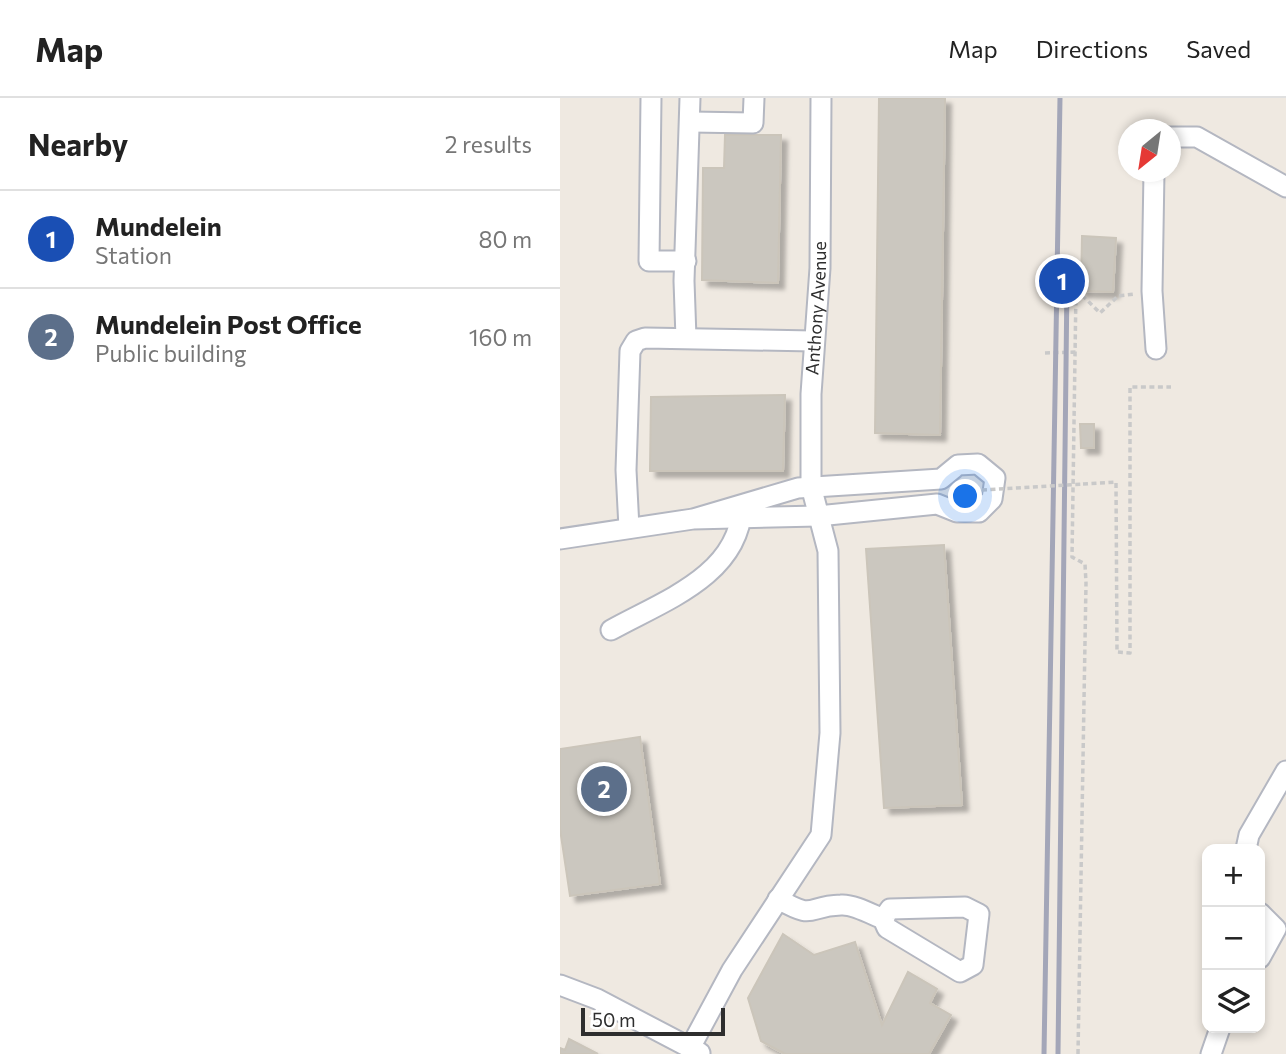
<!DOCTYPE html>
<html lang="en">
<head>
<meta charset="utf-8">
<style>
	:root { --surface:#fff; --page:#f2f2f2; --text:#222; --muted:#767676; --line:#e0e0e0; --accent:#1a73e8 }
	body { margin:0; font-family:Commissioner,sans-serif; background:var(--page); color:var(--text) }
	.controls { position:absolute; right:21px; bottom:21px; display:grid; overflow:hidden; border-radius:14px; box-shadow:0 4px 10px #0003 }
	.controls button { width:63px; height:63px; display:grid; place-items:center; padding:0; border:0; border-bottom:2px solid var(--line); background:var(--surface); color:var(--text); font:35px sans-serif }
	.compass { position:absolute; left:558px; top:21px; width:63px; height:63px; border-radius:50%; background:var(--surface); box-shadow:0 4px 10px #0003; rotate:210deg }
	.scale { position:absolute; left:21px; bottom:18px; width:144px; box-sizing:border-box; padding-left:7px; border:4px solid #2e2e2e; border-top:0; font-size:19px; line-height:24px; white-space:nowrap; color:#2e2e2e; -webkit-text-stroke:5px #fff; paint-order:stroke }
	.you { position:absolute; left:406px; top:399px; width:24px; height:24px; margin:-18px; border:5px solid #fff; border-radius:50%; background:#1a73e8; box-shadow:0 0 0 10px #1a73e833 }
	.badge { display:grid; place-items:center; width:46px; height:46px; border-radius:50%; background:var(--accent); color:#fff; font-size:23px; font-weight:700 }
	.pin { position:absolute; translate:-50% -50%; border:4px solid #fff; box-shadow:0 2px 7px #0006 }
	.list { margin:0; padding:0; list-style:none }
	h2 { display:flex; justify-content:space-between; align-items:center; height:91px; margin:0; padding:0 28px; font-size:30px }
	h2 small { font-size:23px; font-weight:400; color:var(--muted) }
	.list li { display:grid; grid-template-columns:46px 1fr auto; gap:21px; align-items:center; box-sizing:border-box; height:98px; padding:0 28px; border-top:2px solid var(--line) }
	.list b { display:block; font-size:26px; white-space:nowrap }
	.list p { margin:0; font-size:23px; white-space:nowrap; color:var(--muted) }
	.list em { font-size:23px; font-style:normal; color:var(--muted) }
	.icon { flex:none; width:38px; height:38px; fill:none; stroke:currentColor; stroke-width:2; stroke-linecap:round; stroke-linejoin:round }
	.map { position:relative; flex:none; width:726px; height:956px; overflow:hidden }
	header { display:flex; align-items:center; gap:42px; box-sizing:border-box; height:98px; padding:0 35px; background:var(--surface); border-bottom:2px solid var(--line) }
	header strong { font-size:33px }
	nav { display:flex; gap:38px; margin-inline-start:auto; font-size:24px }
	main { display:flex }
	aside { flex:1; background:var(--surface) }
	.map>svg:first-child { display:block }
	.building { fill:#cbc7bf; stroke:#cbc5ba; stroke-width:2; filter:url(#shadow) }
	.lines { fill:none; stroke-linecap:round; stroke-linejoin:round }
	.minor-casing { stroke:#b4b7c1; stroke-width:23 }
	.path { stroke:#c9c9c9; stroke-width:3.5; stroke-dasharray:5 3.5; stroke-linecap:butt }
	.minor { stroke:#fff; stroke-width:19 }
	.rail { stroke:#a3a6b8; stroke-width:5 }
	.path-bridge { stroke:#c9c9c9; stroke-width:3.5; stroke-dasharray:5 3.5; stroke-linecap:butt }
	.labels { text-anchor:middle; stroke-width:5; stroke-linejoin:round; paint-order:stroke }
	.street-label { font-size:18px; fill:#2e2e2e; stroke:#fff }
</style>
</head>
<body>
<header>
<strong>Map</strong>
<nav><a>Map</a><a>Directions</a><a>Saved</a></nav>
</header>
<main>
<aside>
<h2>Nearby<small>2 results</small></h2>
<ul class="list">
<li><span class="badge" style="background:#1a4fb4">1</span><div><b>Mundelein</b><p>Station</p></div><em>80 m</em></li>
<li><span class="badge" style="background:#5c6f8a">2</span><div><b>Mundelein Post Office</b><p>Public building</p></div><em>160 m</em></li>
</ul>
</aside>
<div class="map">
<svg width="726" height="956" viewBox="0 0 726 956">
	<defs>
		<filter id="shadow"><feDropShadow dx="6" dy="6" stdDeviation="2" flood-color="#0004"/></filter>
	</defs>
	<rect width="100%" height="100%" fill="#efe9e1"/>
	<path class="building" d="M319 0H385L380 337 315 335Z
		M165 37H221L218 185 142 182 143 70H164Z
		M522 138 556 140 553 194 521 193Z
		M225 297 223 373H90L91 299Z
		M520 326H534V350H521Z
		M384 447 402 707 324 710 306 451Z
		M80 639 100 786 10 798 0 731V651Z
		M223 836 254 857 295 844 322 927 348 874 377 891 370 905 391 917 369 956H225L201 943 188 900Z
		M9 941 38 956H0V950L5 952Z"/>
	<g class="lines">
		<defs>
			<g id="minor">
				<path d="M91 0 89 163H126"/>
				<path d="M131 24 193 25 194 0"/>
				<path d="M610 39H637L726 89"/>
				<path d="M594 74 592 193 596 251"/>
				<path d="M126 240 124 183 130 0"/>
				<path d="M69 430 66 372 70 253 76 243 85 240 253 243"/>
				<path d="M0 441 133 421 258 418 377 406 397 414H419L432 401 435 380 418 366 398 367 381 381 238 390 133 421"/>
				<path d="M51 532C103 503 178 478 182 410"/>
				<path d="M686 751 689 737 726 673"/>
				<path d="M218 801C257 823 245 808 281 807 293 806 311 816 323 821L327 830 400 874 413 867 419 816 405 809 330 811 323 821"/>
				<path d="M700 815 716 831 700 860"/>
				<path d="M0 887 37 901 140 955"/>
				<path id="s1" d="M130 950 172 872 261 737 270 635 268 453 251 388V296L260 170 261 0"/>
				<path d="M651 956 660 930"/>
			</g>
		</defs>
		<use href="#minor" class="minor-casing"/>
		<path class="path" d="M485 255 516 254
			M523 386 556 384 557 554 570 555V289H611
			M518 956 526 485 525 466 512 459 516 191 540 215 558 198 575 196"/>
		<use href="#minor" class="minor"/>
		<path class="rail" d="M484 956 500 0
			M498 956 507 183"/>
		<path class="path-bridge" d="M405 393 523 386"/>
	</g>
	<g class="labels">
		<g class="street-label">
			<text dy="6" stroke="none"><textPath href="#s1" startOffset="780">Anthony Avenue</textPath></text>
		</g>
	</g>
</svg>
<div class="controls">
<button>+</button>
<button>−</button>
<button><svg class="icon" aria-label="layers" viewBox="0 0 24 24"><path d="M12 4l9 5-9 5-9-5zM3 14l9 5 9-5"/></svg></button>
</div>
<svg class="compass" viewBox="-18 -18 36 36"><path d="M0-13l5 13h-10z" fill="#e53935"/><path d="M0 13l5-13h-10z" fill="#767676"/></svg>
<div class="scale">50 m</div>
<div class="you"></div>
<div class="pin badge" style="left:502px;top:183px;background:#1a4fb4">1</div>
<div class="pin badge" style="left:44px;top:691px;background:#5c6f8a">2</div>
</div>
</main>
</body>
</html>
